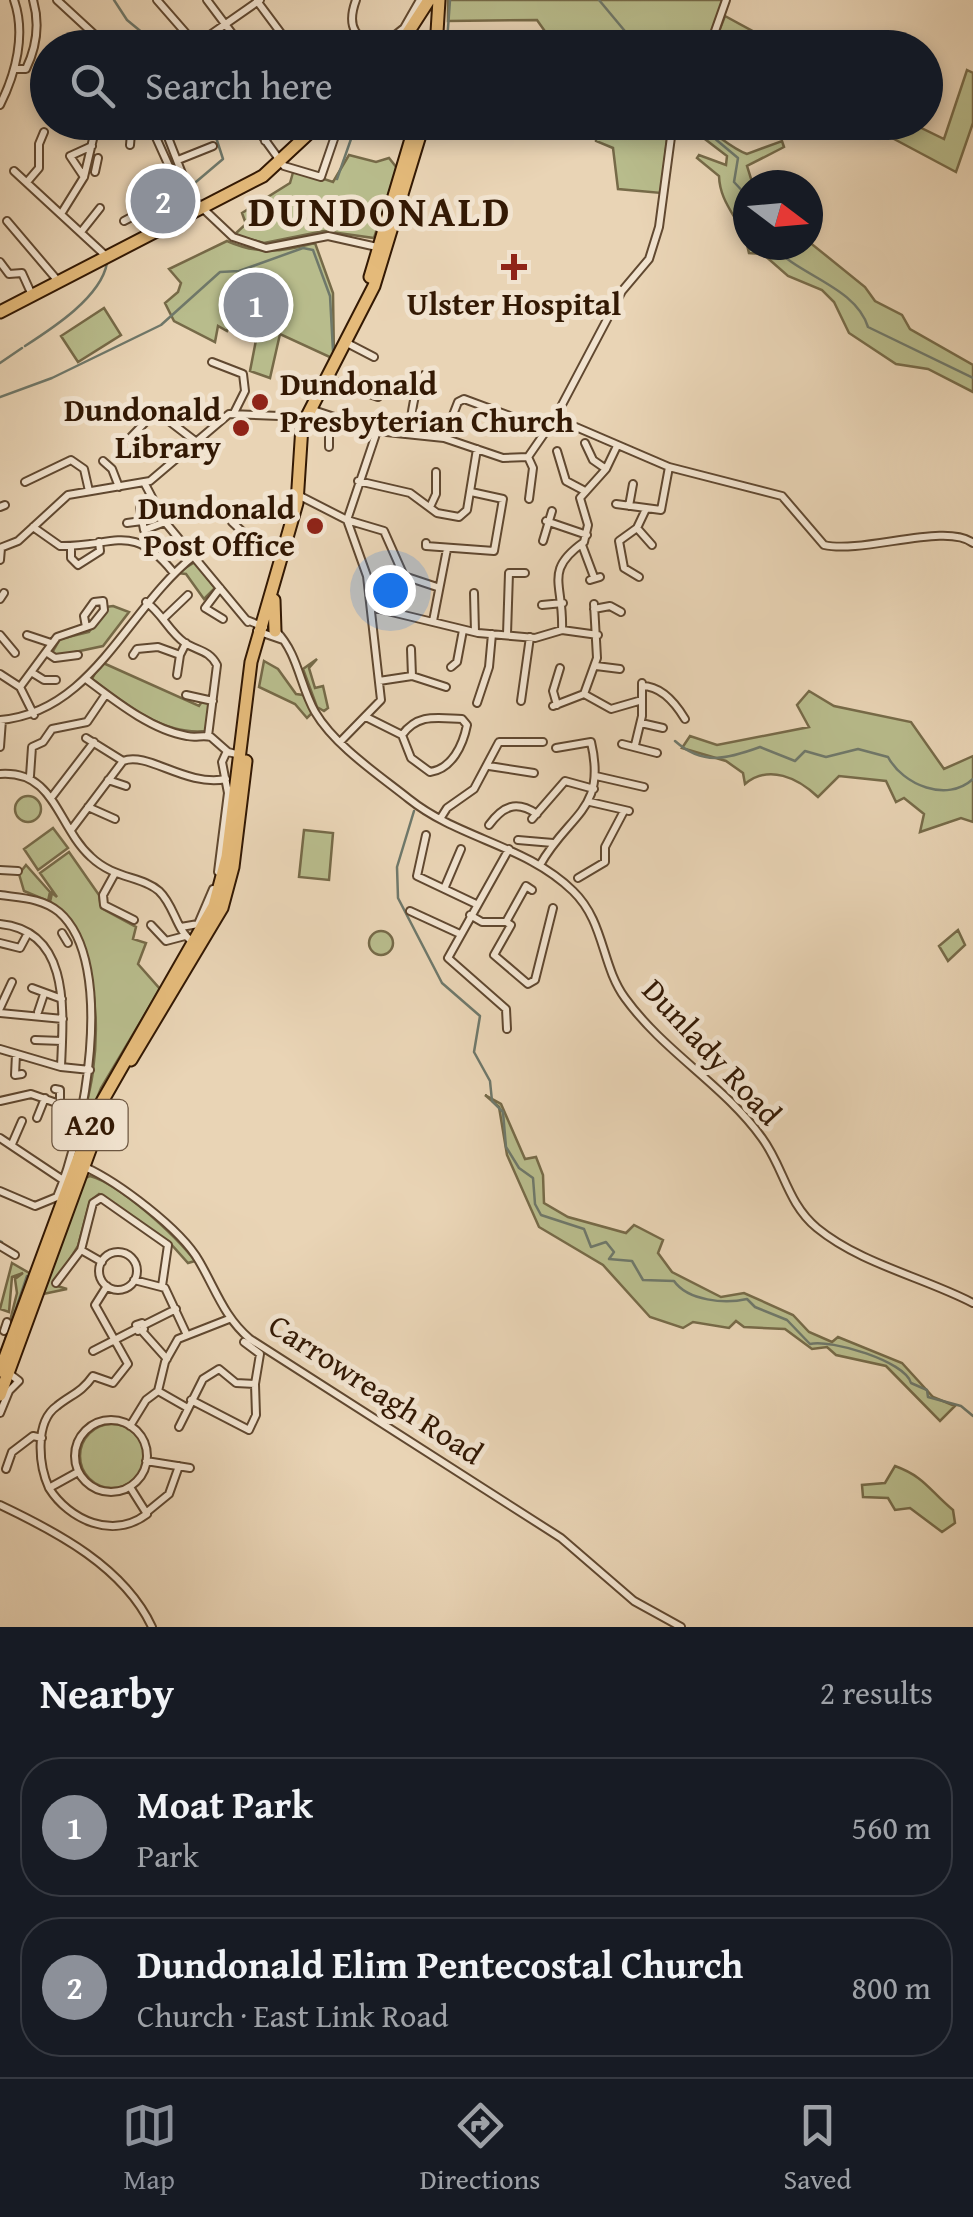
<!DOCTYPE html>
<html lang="en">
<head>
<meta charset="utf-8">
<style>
	:root { --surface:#171b24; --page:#20242c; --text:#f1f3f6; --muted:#9ea1a6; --line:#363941; --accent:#8c9099 }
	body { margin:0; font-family:"Gentium Book Plus",serif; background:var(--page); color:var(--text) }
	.compass { position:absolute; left:733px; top:170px; width:90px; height:90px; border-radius:50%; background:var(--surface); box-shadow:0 5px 15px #0003; rotate:106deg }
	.you { position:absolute; left:390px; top:590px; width:35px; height:35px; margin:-25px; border:8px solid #fff; border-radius:50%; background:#1a73e8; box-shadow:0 0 0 15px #1a73e833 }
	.badge { display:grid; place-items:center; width:65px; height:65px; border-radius:50%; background:var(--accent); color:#fff; font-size:32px; font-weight:700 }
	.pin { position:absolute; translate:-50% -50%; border:5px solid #fff; box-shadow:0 2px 10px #0006 }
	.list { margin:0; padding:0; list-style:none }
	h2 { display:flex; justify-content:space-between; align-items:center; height:130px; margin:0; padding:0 40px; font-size:42px }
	h2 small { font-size:32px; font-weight:400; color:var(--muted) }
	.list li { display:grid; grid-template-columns:65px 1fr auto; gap:30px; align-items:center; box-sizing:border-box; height:140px; margin:0 20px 20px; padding:0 20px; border:2px solid var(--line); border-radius:40px }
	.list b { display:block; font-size:38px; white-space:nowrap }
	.list p { margin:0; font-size:32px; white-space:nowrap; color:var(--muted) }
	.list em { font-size:32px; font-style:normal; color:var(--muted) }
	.icon { flex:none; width:55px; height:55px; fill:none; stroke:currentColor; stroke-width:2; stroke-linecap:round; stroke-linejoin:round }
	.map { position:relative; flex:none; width:973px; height:1627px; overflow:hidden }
	.search { position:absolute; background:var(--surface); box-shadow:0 5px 15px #0003; left:30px; right:30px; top:30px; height:110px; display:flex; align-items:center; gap:25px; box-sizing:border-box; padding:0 35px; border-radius:55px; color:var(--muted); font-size:38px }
	.sheet { height:450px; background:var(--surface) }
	nav { display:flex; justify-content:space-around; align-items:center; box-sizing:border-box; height:140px; border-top:2px solid var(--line); background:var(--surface); font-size:28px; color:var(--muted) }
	nav a { display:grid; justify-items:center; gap:5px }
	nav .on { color:var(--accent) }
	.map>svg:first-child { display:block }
	.green { fill:#b8bc8c; stroke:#766a48; stroke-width:2.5 }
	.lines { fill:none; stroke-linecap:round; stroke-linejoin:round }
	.stream { stroke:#6f786a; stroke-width:2.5 }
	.minor-casing { stroke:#604830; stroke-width:10 }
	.highway-casing { stroke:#331904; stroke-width:15 }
	.minor { stroke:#f1e3cf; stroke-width:6 }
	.highway { stroke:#e4ba7a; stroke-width:11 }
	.poi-dot { fill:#8f2418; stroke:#f1e3cf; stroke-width:4 }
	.labels { text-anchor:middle; stroke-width:10; stroke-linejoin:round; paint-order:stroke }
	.shield { fill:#f1e3cf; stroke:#6c5641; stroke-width:2.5 }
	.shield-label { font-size:30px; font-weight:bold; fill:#331904 }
	.poi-label { font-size:32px; font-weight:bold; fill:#331904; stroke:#f1e3cf; text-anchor:end }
	.street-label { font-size:32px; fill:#331904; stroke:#f1e3cf }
	.district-label { font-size:42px; font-weight:bold; letter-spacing:2.5px; fill:#331904; stroke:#f1e3cf }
</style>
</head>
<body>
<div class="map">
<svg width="973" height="1627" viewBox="0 0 973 1627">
	<rect width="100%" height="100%" fill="#e9d4b5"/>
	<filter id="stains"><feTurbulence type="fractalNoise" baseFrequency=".002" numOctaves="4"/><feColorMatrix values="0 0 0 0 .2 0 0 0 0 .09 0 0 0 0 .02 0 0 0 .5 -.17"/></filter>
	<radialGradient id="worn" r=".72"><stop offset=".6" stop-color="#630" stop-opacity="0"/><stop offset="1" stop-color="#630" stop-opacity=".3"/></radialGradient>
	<path class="green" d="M448 0H723L706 47H556L537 20 448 21Z
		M725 16 782 47H733L716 39Z
		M967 70 973 73V123L956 172 864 123H911L944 139Z
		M596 123H669L661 193 618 189 613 148 596 141Z
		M684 123C709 122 723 145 747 154L782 141 784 147 747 166 753 185H748V245H808V241L865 287 875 301 902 315 910 329 973 365V392L928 369 896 364 849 333 834 302 822 290 788 276 763 254 749 253C744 221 720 207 719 176L697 158 699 155 726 165 727 156Z
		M349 155 376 162 389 158 397 168 374 238 324 231 264 243 234 235 246 224 242 213 290 183 294 169 333 182Z
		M227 241C259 255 281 252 315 243L333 293 334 359 280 334 270 378 250 371 257 335 232 322 227 331 218 326 215 342 174 321 165 303 178 292 181 283 169 269Z
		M104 308 121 335 78 362 61 336Z
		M195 562 215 588 204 599 186 574 177 573Z
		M113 606 129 612 103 646 61 655 52 653 60 639 89 632 106 607Z
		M317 659 309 668 315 688 323 686 328 708 324 711 317 707 303 669Z
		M264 661 278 669 296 694 303 695 312 713 307 718 295 704 259 687Z
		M101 662 199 706 203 700 210 703 206 731C164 736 123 703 92 679Z
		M809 691 834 706 911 722 944 769 973 756V822L961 818 920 832 924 814 904 798 896 802 886 781 839 776 818 797C798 778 769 764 745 784L743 773 726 761 682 748 690 736 717 745 809 727 797 705Z
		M15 809a13 13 0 1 1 26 0a13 13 0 1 1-26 0Z
		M53 828 68 848 38 870 24 849Z
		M304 830 333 833 329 880 299 877Z
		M69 852 99 895 101 908 136 927 133 939 146 943 138 964 160 989 101 1088 83 1133C82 1115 91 1091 93 1071 100 1019 96 935 50 902L52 893 57 897 40 873Z
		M26 865 50 892 48 901 24 891 19 874Z
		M958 930 965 945 948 961 939 946Z
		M369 943a12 12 0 1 1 24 0a12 12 0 1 1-24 0Z
		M485 1095 501 1104 525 1159 536 1157 543 1175 544 1203 568 1217 626 1233 634 1225 663 1240 658 1253 672 1272 721 1297 744 1293 793 1315 809 1332 832 1342 838 1337 902 1363 933 1397 955 1406 940 1421 886 1366 836 1355 827 1347 812 1349 785 1329 744 1327 736 1321 729 1328 693 1322 683 1328 650 1317 603 1265 539 1227 507 1155 499 1107Z
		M90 1176C120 1184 176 1236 195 1261L188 1263 170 1243 99 1194 90 1201 78 1246 54 1285 67 1289 43 1294 85 1178Z
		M12 1263 31 1274 0 1361 17 1293 15 1279 23 1273 12 1277 9 1312 0 1309Z
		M80 1456a32 32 0 1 1 64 0a32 32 0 1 1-64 0Z
		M895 1466C925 1477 929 1490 953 1510L955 1523 942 1532 910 1508 895 1510 888 1498 863 1497 862 1485 885 1483Z"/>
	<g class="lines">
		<path class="stream" d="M114 0 127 20 161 48
			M599 0 639 48
			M447 42 450 0
			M695 122 738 158 734 182 748 197
			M337 179 357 122
			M190 187 223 159 211 122
			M772 245C798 276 855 286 868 327L973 378
			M25 346C53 328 101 297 107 263
			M0 363 22 348
			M0 397 52 378 161 325 220 272 239 271 303 248 313 250 330 296 333 351
			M675 741C703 766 727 759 760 747L795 761 805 751 826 757 858 749 888 757C903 785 947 803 973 779
			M414 811 397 867 398 898 442 983 480 1016 474 1052 490 1081 492 1101 503 1112 506 1147 519 1168 533 1178 535 1204 541 1215 584 1229 591 1247 606 1242 614 1252 609 1259 632 1261 643 1280 674 1281C688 1301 725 1304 747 1299L755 1307 787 1320 810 1344C831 1339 905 1361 911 1383L927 1390 928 1397 961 1406 973 1416
			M0 1241 2 1242
			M6 1338 27 1276"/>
		<defs>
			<path id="minor" d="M57 0 109 48
				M157 0 198 47
				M207 0 243 48
				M356 0C346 27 355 42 384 44L404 28 420 0
				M257 1 292 48
				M121 38 130 48
				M197 44 260 0
				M333 48 339 43
				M709 48 726 0
				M15 69H26C37 46 40 24 33 0
				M0 105C16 73 26 34 14 0
				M149 122 177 184 233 237 266 248 328 236 377 247
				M162 122 185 181
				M252 122 284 166 321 177 334 139 328 122
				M166 132 188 122
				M265 141 279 122
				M130 145 132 122
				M178 160 213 146
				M14 171 106 256
				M95 172 98 158
				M84 177 70 156 92 146
				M27 182 39 168V144L44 132
				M61 214 84 177 97 122
				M7 221 58 281
				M124 221 147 209 159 230
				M81 232 100 208
				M0 262 9 274 22 273 32 295
				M347 343 374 357
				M212 362 243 374 245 391 234 413
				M327 379 378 397
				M191 409 194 405 219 422
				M310 409 377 431 444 438 503 458 528 457 555 418 622 291 649 259 659 227 673 122
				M555 418 669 467 782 496 824 545C863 554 947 522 973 543
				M408 434C413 412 412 394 424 375
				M130 438 156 411 199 444
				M444 438 458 402 464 399 548 430
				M585 443 593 460 606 469
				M329 447V416
				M557 451 566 481 583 490
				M528 457 533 468 529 499
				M103 461 112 469 119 487
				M358 481 410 493 437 513 459 517 467 510 477 449
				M25 482 71 460 84 469 89 491
				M145 484 165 522 248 622
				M298 495 347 520 384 531 404 576 437 587
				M616 504 661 510 669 467
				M629 506 633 484
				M0 507 5 505
				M430 507 436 494V472
				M140 508 144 530 165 522
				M546 521 587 535
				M232 522 263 551 281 558
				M127 523 142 521
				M33 527 60 546C114 547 132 521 173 572
				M637 528 652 545
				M543 541 552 511
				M426 543V546L494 551 503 499 471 492
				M582 545 594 577
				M71 546V558L78 565 100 551 99 542
				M0 548 18 541 68 495 150 481 229 414 305 417
				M0 560 1 548
				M639 577 624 568 619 541 637 528 646 509
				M590 580 600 577
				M220 588 205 608 223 619
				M474 593 475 632
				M0 599 4 593
				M146 602C162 613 169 632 185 643 198 651 209 650 217 665L208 736
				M542 605 563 603
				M371 607 478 633 535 638 562 630 598 635
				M594 609 610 606 621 612
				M165 617 188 595
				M247 620 264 627
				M433 621 447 549
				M562 630C564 583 543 571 584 542L588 525 580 498 606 469 617 446
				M257 631 283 640
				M276 631C298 653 300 686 315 712 335 746 379 775 409 799 459 839 526 845 573 891 605 922 601 965 625 998 664 1052 724 1085 762 1138 784 1168 787 1203 817 1228 861 1264 923 1277 973 1303
				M507 634 509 573H525
				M0 635 15 653
				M27 635 51 643
				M46 652 55 658 78 655
				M133 655 137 649 158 647 180 655 186 643
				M596 666 620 669
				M451 667 457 662 463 630
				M31 672 44 680H56
				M0 674 20 687 34 715
				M177 675 180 655
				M412 676 446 687
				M86 679C114 700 151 730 187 736 195 738 203 735 211 737L228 752 240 755
				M379 681 412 676 411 649
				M642 686C662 686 676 704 685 719
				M20 687 57 637 92 625 104 610 103 601 94 602 84 616 86 627
				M584 694 597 658 594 604
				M584 694 611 709 642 700
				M186 695 213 701
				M521 701 530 637
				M477 703 489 667 492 634
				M557 705 553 691 560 668
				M553 706 584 694
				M366 717 402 735 411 758 430 772C452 769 463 745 467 725L462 719C437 718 418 713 402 735
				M0 720C94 712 127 608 195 555
				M641 723 663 728
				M86 738 123 761
				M341 741 381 700 367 576 347 520 377 431
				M622 744 657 753
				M635 745 642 716V683
				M0 747 2 720
				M123 761C148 751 185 787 226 779
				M489 766 534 773
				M0 774C55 770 57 826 91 857 114 879 142 876 159 891 175 906 176 931 193 942
				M30 776 32 747 43 742 52 729 87 722 106 694
				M596 776 644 787
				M108 780 126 786
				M51 798 94 742
				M590 802 629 811
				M88 807 115 819
				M440 819 447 808 474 789 499 742H543
				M532 819 565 781 594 789
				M489 825C503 806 516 800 537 814
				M71 830 123 761
				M426 835 417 876 476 904
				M518 840 553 843
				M540 865C569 813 607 811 591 742L556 748
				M0 870 18 871
				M218 872 228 793 222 762 227 751
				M114 875 103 895 104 905 134 920
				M578 878 605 862V847L624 811
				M444 889 461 849
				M532 890 526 886 506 922 511 925 494 955 528 984 535 980 553 908
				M0 895C21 898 42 898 59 912 118 963 83 1136 57 1197L35 1206 0 1191
				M410 911 460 934
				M470 915 482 922H506
				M0 924C72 931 63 1014 61 1067L90 1070
				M151 925 166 941 185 936
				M181 927 198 924 213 889
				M62 933 68 943
				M0 943 20 948 28 933
				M32 988 62 999
				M0 1008 12 982
				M38 1012 44 994
				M0 1013 63 1019
				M507 1029 506 1009 448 958 509 849
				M35 1040 62 1041
				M0 1049 61 1067
				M16 1054 15 1075 22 1074
				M55 1089 60 1090V1105
				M0 1101 31 1094 82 1112
				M70 1109 71 1131
				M37 1118 45 1098
				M0 1138 63 1180
				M12 1144 22 1121
				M85 1167C118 1182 181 1229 199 1261 216 1290 224 1317 250 1339L561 1538 634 1601 681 1627
				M0 1246 15 1255
				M99 1271a19 19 0 1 1 38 0a19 19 0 1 1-38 0Z
				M102 1262 81 1250 93 1203 101 1198 168 1245 162 1286
				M134 1280 165 1288 186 1333
				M56 1283 81 1250
				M142 1323 144 1329 138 1331 136 1325Z
				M144 1325 176 1309
				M4 1331 7 1322
				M142 1331 167 1359
				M93 1351 136 1329
				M158 1391 186 1407
				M191 1400 249 1430 256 1415 255 1384
				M0 1413 9 1391 19 1381 6 1371
				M75 1456a36 36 0 1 1 72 0a36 36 0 1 1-72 0Z
				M130 1426 146 1400 158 1391 165 1362 178 1339 229 1319
				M179 1427 203 1379 219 1369 236 1383 255 1384 260 1354 244 1342
				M146 1461 190 1468
				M6 1469 12 1452 33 1436 42 1438
				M78 1472 49 1488C39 1466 34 1422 57 1406 72 1394 81 1393 93 1376L113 1383 128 1364 95 1305 107 1286
				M49 1488C69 1520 113 1540 147 1514L130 1487
				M0 1505C57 1532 124 1567 152 1627
				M147 1512 169 1494 179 1466"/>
			<path id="highway" d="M398 48 429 0
				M436 48 439 0
				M181 219 189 196
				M370 277 416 122
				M0 312 263 176 321 122
				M274 600 275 631
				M131 1060 222 908 233 867 246 761
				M0 1371 95 1114 214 906 227 857 251 662 297 503 302 426 374 286 424 122
				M0 1395 102 1117"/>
		</defs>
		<use href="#minor" class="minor-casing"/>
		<use href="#highway" class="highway-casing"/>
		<use href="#minor" class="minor"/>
		<use href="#highway" class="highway"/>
	</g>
	<g class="poi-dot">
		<path d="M509 252h10v10h10v10h-10v10h-10v-10h-10v-10h10z"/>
		<circle cx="260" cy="402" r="10"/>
		<circle cx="241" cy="428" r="10"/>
		<circle cx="315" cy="526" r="10"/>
	</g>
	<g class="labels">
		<rect class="shield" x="52.5" y="1100" width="75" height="50" rx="8"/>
		<g class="shield-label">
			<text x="90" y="1135">A20</text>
		</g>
		<g class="poi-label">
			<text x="514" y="315" text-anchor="middle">Ulster Hospital</text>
			<text x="280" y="395" text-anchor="start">Dundonald<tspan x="280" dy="37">Presbyterian Church</tspan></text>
			<text x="221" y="421">Dundonald<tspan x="221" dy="37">Library</tspan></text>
			<text x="295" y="519">Dundonald<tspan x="295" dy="37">Post Office</tspan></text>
		</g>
		<g class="street-label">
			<text transform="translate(712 1052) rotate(47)" y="11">Dunlady Road</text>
			<text transform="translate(376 1389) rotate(33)" y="11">Carrowreagh Road</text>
		</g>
		<g class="district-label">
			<text x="380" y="226">DUNDONALD</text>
		</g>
	</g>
	<rect width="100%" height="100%" filter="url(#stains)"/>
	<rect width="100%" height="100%" fill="url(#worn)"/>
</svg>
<svg class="compass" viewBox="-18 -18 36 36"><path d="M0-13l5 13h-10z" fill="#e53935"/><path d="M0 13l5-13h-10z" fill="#9ea1a6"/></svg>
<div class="you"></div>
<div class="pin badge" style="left:256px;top:305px">1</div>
<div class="pin badge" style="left:163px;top:201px">2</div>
<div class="search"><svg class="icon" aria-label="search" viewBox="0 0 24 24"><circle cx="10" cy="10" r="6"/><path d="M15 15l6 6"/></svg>Search here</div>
</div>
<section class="sheet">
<h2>Nearby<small>2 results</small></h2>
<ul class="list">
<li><span class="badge">1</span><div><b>Moat Park</b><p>Park</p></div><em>560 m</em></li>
<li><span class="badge">2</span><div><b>Dundonald Elim Pentecostal Church</b><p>Church · East Link Road</p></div><em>800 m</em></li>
</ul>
</section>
<nav>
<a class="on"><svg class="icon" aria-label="map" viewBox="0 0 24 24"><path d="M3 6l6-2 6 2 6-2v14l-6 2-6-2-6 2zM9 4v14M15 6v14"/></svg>Map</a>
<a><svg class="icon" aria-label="directions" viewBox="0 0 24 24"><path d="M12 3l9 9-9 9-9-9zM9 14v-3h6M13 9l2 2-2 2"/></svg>Directions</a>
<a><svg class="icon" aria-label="saved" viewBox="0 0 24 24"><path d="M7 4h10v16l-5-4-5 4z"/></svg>Saved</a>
</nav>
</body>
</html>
